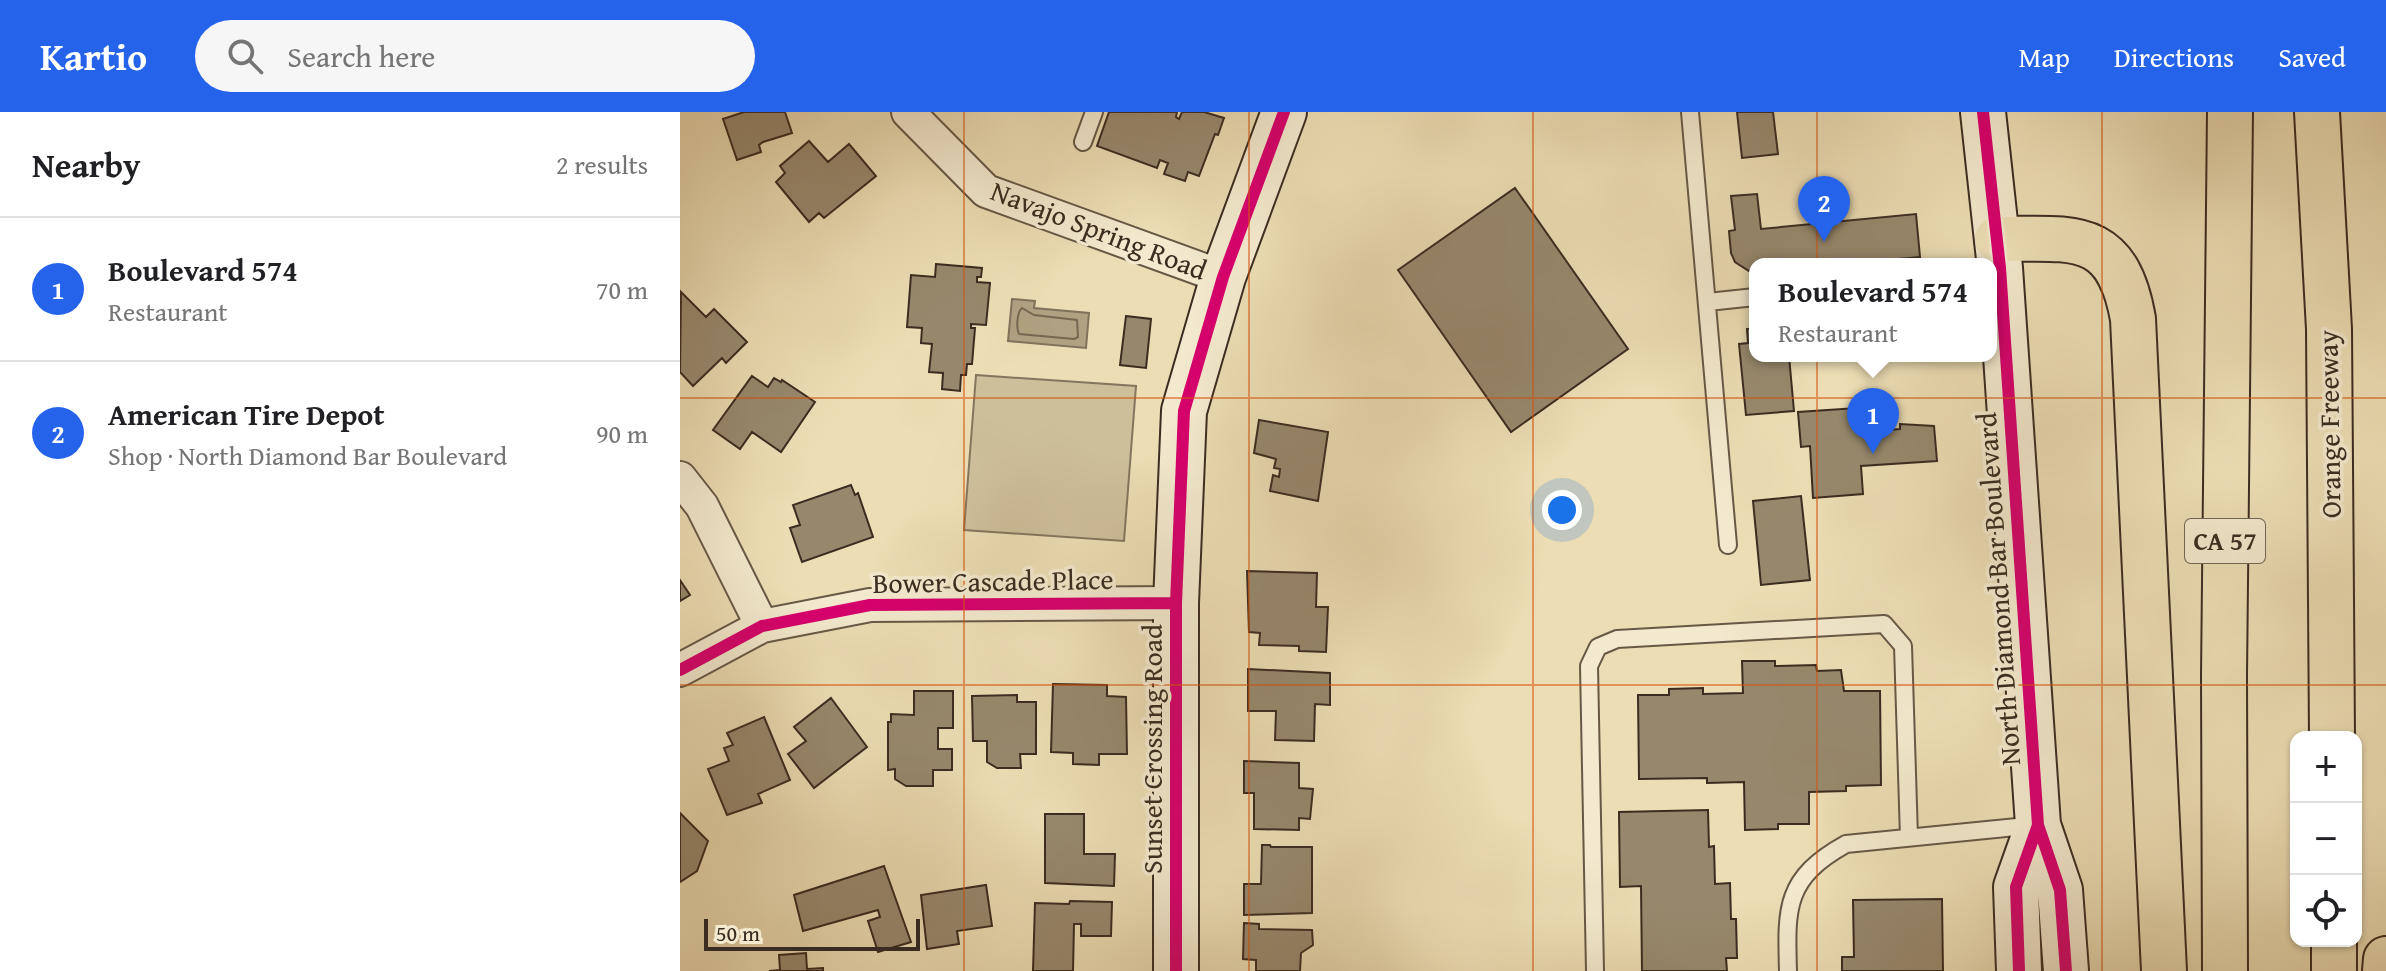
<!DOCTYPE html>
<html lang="en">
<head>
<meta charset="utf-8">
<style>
	:root { --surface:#fff; --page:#f6f6f6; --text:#202124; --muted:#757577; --line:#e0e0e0; --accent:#2563eb }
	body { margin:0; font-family:"Gentium Book Plus",serif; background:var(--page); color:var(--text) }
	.controls { position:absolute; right:24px; bottom:24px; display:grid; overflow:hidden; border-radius:16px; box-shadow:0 2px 6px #0004 }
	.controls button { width:72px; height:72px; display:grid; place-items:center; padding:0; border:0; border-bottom:2px solid var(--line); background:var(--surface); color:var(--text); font:40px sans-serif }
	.scale { position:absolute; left:24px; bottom:20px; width:216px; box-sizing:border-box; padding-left:8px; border:4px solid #3b2c21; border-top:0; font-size:22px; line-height:28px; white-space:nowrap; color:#3b2c21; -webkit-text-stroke:6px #f3e9ce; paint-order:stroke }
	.you { position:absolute; left:882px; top:398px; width:28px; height:28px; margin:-20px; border:6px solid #fff; border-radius:50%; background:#1a73e8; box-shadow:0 0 0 12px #1a73e833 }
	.badge { display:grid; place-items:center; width:52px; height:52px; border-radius:50%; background:var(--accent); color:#fff; font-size:26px; font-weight:700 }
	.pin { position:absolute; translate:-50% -66px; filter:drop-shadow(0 2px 4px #0008) }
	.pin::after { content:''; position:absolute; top:42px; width:28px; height:24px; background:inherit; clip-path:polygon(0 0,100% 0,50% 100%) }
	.popup { position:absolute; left:1069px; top:146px; width:248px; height:104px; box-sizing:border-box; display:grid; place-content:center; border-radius:16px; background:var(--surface); filter:drop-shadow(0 2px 6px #0005); font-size:26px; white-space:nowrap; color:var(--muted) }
	.popup b { font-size:30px; color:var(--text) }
	.popup::after { content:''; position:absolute; left:50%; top:100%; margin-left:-16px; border:16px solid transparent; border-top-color:var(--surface) }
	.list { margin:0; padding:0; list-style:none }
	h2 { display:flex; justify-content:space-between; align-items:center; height:104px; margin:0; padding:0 32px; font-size:34px }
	h2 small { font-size:26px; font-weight:400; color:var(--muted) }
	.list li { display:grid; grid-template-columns:52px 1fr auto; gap:24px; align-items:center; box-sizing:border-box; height:144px; padding:0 32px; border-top:2px solid var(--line) }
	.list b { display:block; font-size:30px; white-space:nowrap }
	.list p { margin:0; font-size:26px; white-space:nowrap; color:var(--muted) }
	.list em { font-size:26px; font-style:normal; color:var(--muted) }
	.icon { flex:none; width:44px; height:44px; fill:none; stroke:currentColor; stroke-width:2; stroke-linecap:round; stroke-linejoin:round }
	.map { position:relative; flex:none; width:1706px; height:859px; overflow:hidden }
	header { display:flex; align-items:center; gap:48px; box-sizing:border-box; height:112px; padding:0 40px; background:var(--accent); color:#fff }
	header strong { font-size:38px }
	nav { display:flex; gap:44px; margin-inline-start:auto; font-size:28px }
	.search { width:560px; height:72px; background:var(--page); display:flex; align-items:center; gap:20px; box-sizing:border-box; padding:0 28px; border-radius:44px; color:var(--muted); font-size:30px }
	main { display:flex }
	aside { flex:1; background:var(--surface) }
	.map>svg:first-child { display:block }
	.green { fill:#cebf9b; stroke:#84765e; stroke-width:2 }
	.water { fill:#b0a182; stroke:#81725b; stroke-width:2 }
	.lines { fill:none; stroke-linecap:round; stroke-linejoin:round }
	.shore { stroke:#766652; stroke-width:2 }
	.building { fill:#97886d; stroke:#3b2c21; stroke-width:2 }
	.lane-casing { stroke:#675846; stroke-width:20 }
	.street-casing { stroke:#675846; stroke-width:36 }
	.secondary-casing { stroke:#3b2c21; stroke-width:48 }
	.highway-casing { stroke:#3b2c21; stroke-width:48 }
	.lane { stroke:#f3e9ce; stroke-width:16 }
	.street { stroke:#f3e9ce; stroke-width:32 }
	.secondary { stroke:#f3e9ce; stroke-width:44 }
	.highway { stroke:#ecddb4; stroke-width:44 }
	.cycleway-casing { stroke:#f3e9ce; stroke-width:17 }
	.cycleway { stroke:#d6006c; stroke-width:12 }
	.grid { fill:none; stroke:#d7540e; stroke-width:2; stroke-opacity:0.55 }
	.labels { text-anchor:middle; stroke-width:7; stroke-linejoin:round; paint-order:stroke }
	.shield { fill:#f3e9ce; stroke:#726555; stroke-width:2 }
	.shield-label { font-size:26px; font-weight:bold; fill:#3b2c21 }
	.street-label { font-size:28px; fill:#3b2c21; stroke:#f3e9ce }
</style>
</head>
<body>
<header>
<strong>Kartio</strong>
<div class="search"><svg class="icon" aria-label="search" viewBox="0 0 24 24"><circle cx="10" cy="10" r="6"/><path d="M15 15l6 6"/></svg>Search here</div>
<nav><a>Map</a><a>Directions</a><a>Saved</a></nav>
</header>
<main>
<aside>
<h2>Nearby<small>2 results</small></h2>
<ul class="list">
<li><span class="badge">1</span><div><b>Boulevard 574</b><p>Restaurant</p></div><em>70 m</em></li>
<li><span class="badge">2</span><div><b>American Tire Depot</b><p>Shop · North Diamond Bar Boulevard</p></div><em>90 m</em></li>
</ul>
</aside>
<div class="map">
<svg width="1706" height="859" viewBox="0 0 1706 859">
	<rect width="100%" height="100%" fill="#ecddb4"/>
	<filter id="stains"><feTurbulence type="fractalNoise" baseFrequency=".0025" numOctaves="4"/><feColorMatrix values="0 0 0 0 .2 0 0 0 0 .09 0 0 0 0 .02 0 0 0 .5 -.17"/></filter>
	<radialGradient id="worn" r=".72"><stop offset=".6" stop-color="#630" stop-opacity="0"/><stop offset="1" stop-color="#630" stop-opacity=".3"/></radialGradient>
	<path class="green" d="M296 263 456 274 444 429 284 418Z"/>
	<path class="water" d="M332 187 355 189 354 196 409 201 406 236 328 229Z"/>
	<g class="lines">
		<path class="shore" d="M342 196 354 203 397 208 398 225 394 227 339 222C336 216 337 200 342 196Z"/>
	</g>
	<path class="building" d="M64 0H105L112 21 83 30 79 33 81 40 57 48 43 7Z
		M429 0H497L496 5 499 7 502 0H524L544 6 538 23 535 22 519 64 508 60 505 69 484 62 488 51 480 48 477 56 417 34Z
		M1057 0H1093L1098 42 1062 46Z
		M129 29 148 50 169 32 196 64 144 106 139 101 129 110 96 70 105 61 100 54Z
		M835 76 948 237 831 320 718 158Z
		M1077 82 1081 117 1236 102 1240 145 1164 152H1075V161L1069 159 1055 150 1051 141 1049 119 1055 118 1051 84Z
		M256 152 302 156 301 165H297V170L310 171 306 213 291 212V216H295L292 252H287L286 263H281L280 279 262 277 263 261 249 260 252 232 241 231 242 216 227 215 231 163 255 165Z
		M1 180 26 205 34 197 67 230 46 251 42 246 13 274 0 260Z
		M446 204 471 207 466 256 440 253Z
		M1075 216V244H1109L1114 299 1066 303 1059 232 1068 231 1067 217Z
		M72 264 88 275 94 266 101 270 102 268 135 290 101 340 72 320 60 337 33 318Z
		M1177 296 1178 320 1220 317V312L1254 314 1257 349 1181 354 1183 382 1133 386 1130 334 1121 335 1118 300Z
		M579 308 648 320 638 389 590 379 593 363 599 365 600 357 594 356 596 347 574 341Z
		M171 373 175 383 178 381 193 425 122 450 110 416 120 413 113 393Z
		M1121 384 1130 468 1081 473 1073 389Z
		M567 459 637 461 636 495H648L646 540 619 539V534L579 533 580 521 569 520Z
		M0 468 10 483 0 489Z
		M1062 549H1095V554L1136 553 1137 559 1161 558 1164 579H1200L1201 673 1166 674V679L1129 680V712H1098V717L1065 718 1064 670 1027 671V666L959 667 958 583H989V577L1023 576V582L1063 581Z
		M568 557 650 561V593L635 592 634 629 595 628 596 599H568Z
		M373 572 427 573V584L446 585 447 642H419V653L393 652V641L371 640Z
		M234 579H273V616H258V637H272V658H253V674H226L215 667V657L208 658V610H211V602L234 603Z
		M337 583V590H356V642H340L341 656H317L307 650V629H293L292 584Z
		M151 586 187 635 134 676 108 642 126 629 114 615Z
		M84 605 110 668 78 682 82 691 47 703 28 657 49 649 44 636 53 633 47 621Z
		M564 649 619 651V676L633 677 630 707 619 706V718L574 717V681H564Z
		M1028 698 1029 735 1034 734 1035 772 1050 771 1051 807H1056L1057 846H1046L1047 859H962L961 774 940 775 939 700Z
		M0 701 28 729 17 759 0 770Z
		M365 702H404V742H435L434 774 365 771Z
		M582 733H590L591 735H632V801L564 803V772H581Z
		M204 754 231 830 198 840 188 809 200 805 198 798 123 819 114 783Z
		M306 773 312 814 277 819 279 832 247 837 241 783Z
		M1262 787 1263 859H1162V845H1174L1173 788Z
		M390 789 432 790 431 824H401V812H394L393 859H353L355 791 389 792Z
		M564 811 579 812V817L632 818 633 833 621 841 620 859H576V848L563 847Z
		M126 841 127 857 143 856V859H89L100 858 99 843Z"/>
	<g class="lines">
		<defs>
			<path id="lane" d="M1010 0 1048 433
				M403 30 414 0
				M1028 190 1075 185
				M915 859 909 554 918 535 937 527 1204 512 1223 534 1229 725
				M1108 859C1106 795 1105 766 1166 732L1356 713"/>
			<path id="street" d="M228 0 306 79 543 165
				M0 366 22 394 82 514
				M0 558 82 514 190 493 496 491"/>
			<path id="secondary" d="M1303 0 1320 156 1358 713 1380 778 1386 859
				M496 859V491L504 299 543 165 604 0
				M1339 859 1336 775 1358 713"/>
			<path id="highway" d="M1637 0 1649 217 1652 625
				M1317 127C1393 127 1437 116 1453 207L1484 859
				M1654 829V859
				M1545 859 1544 564 1550 0
				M1705 859 1706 847"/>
		</defs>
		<use href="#lane" class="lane-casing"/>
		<use href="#street" class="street-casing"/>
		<use href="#secondary" class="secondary-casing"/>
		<use href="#highway" class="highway-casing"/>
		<use href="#lane" class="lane"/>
		<use href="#street" class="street"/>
		<use href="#secondary" class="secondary"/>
		<use href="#highway" class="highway"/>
		<defs>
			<path id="cycleway" d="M1303 0 1320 156 1358 713 1380 778 1386 859
				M0 558 82 514 190 493 496 491
				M496 859V491L504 299 543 165 604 0
				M1339 859 1336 775 1358 713"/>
		</defs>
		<use href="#cycleway" class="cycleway-casing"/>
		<use href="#cycleway" class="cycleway"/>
	</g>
	<path class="grid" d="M284 0V859M569 0V859M853 0V859M1137 0V859M1422 0V859M0 286H1706M0 573H1706"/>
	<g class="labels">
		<rect class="shield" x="1505" y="407" width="80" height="44" rx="6"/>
		<g class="shield-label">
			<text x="1545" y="438">CA 57</text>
		</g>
		<g class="street-label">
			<text transform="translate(419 118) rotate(21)" y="10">Navajo Spring Road</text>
			<text transform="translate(1649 312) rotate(-91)" y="10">Orange Freeway</text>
			<text transform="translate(313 469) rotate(-1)" y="10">Bower Cascade Place</text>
			<text transform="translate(1318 477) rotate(-94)" y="10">North Diamond Bar Boulevard</text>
			<text transform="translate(472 637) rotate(-90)" y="10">Sunset Crossing Road</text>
		</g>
	</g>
	<rect width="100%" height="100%" filter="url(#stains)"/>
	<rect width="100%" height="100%" fill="url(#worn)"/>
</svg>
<div class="controls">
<button>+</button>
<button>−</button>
<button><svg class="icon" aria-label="locate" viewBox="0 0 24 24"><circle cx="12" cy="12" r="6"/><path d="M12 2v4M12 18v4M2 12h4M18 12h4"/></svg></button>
</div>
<div class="scale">50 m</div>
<div class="you"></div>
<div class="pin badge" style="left:1193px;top:342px">1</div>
<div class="popup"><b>Boulevard 574</b>Restaurant</div>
<div class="pin badge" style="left:1144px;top:130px">2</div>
</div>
</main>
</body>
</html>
